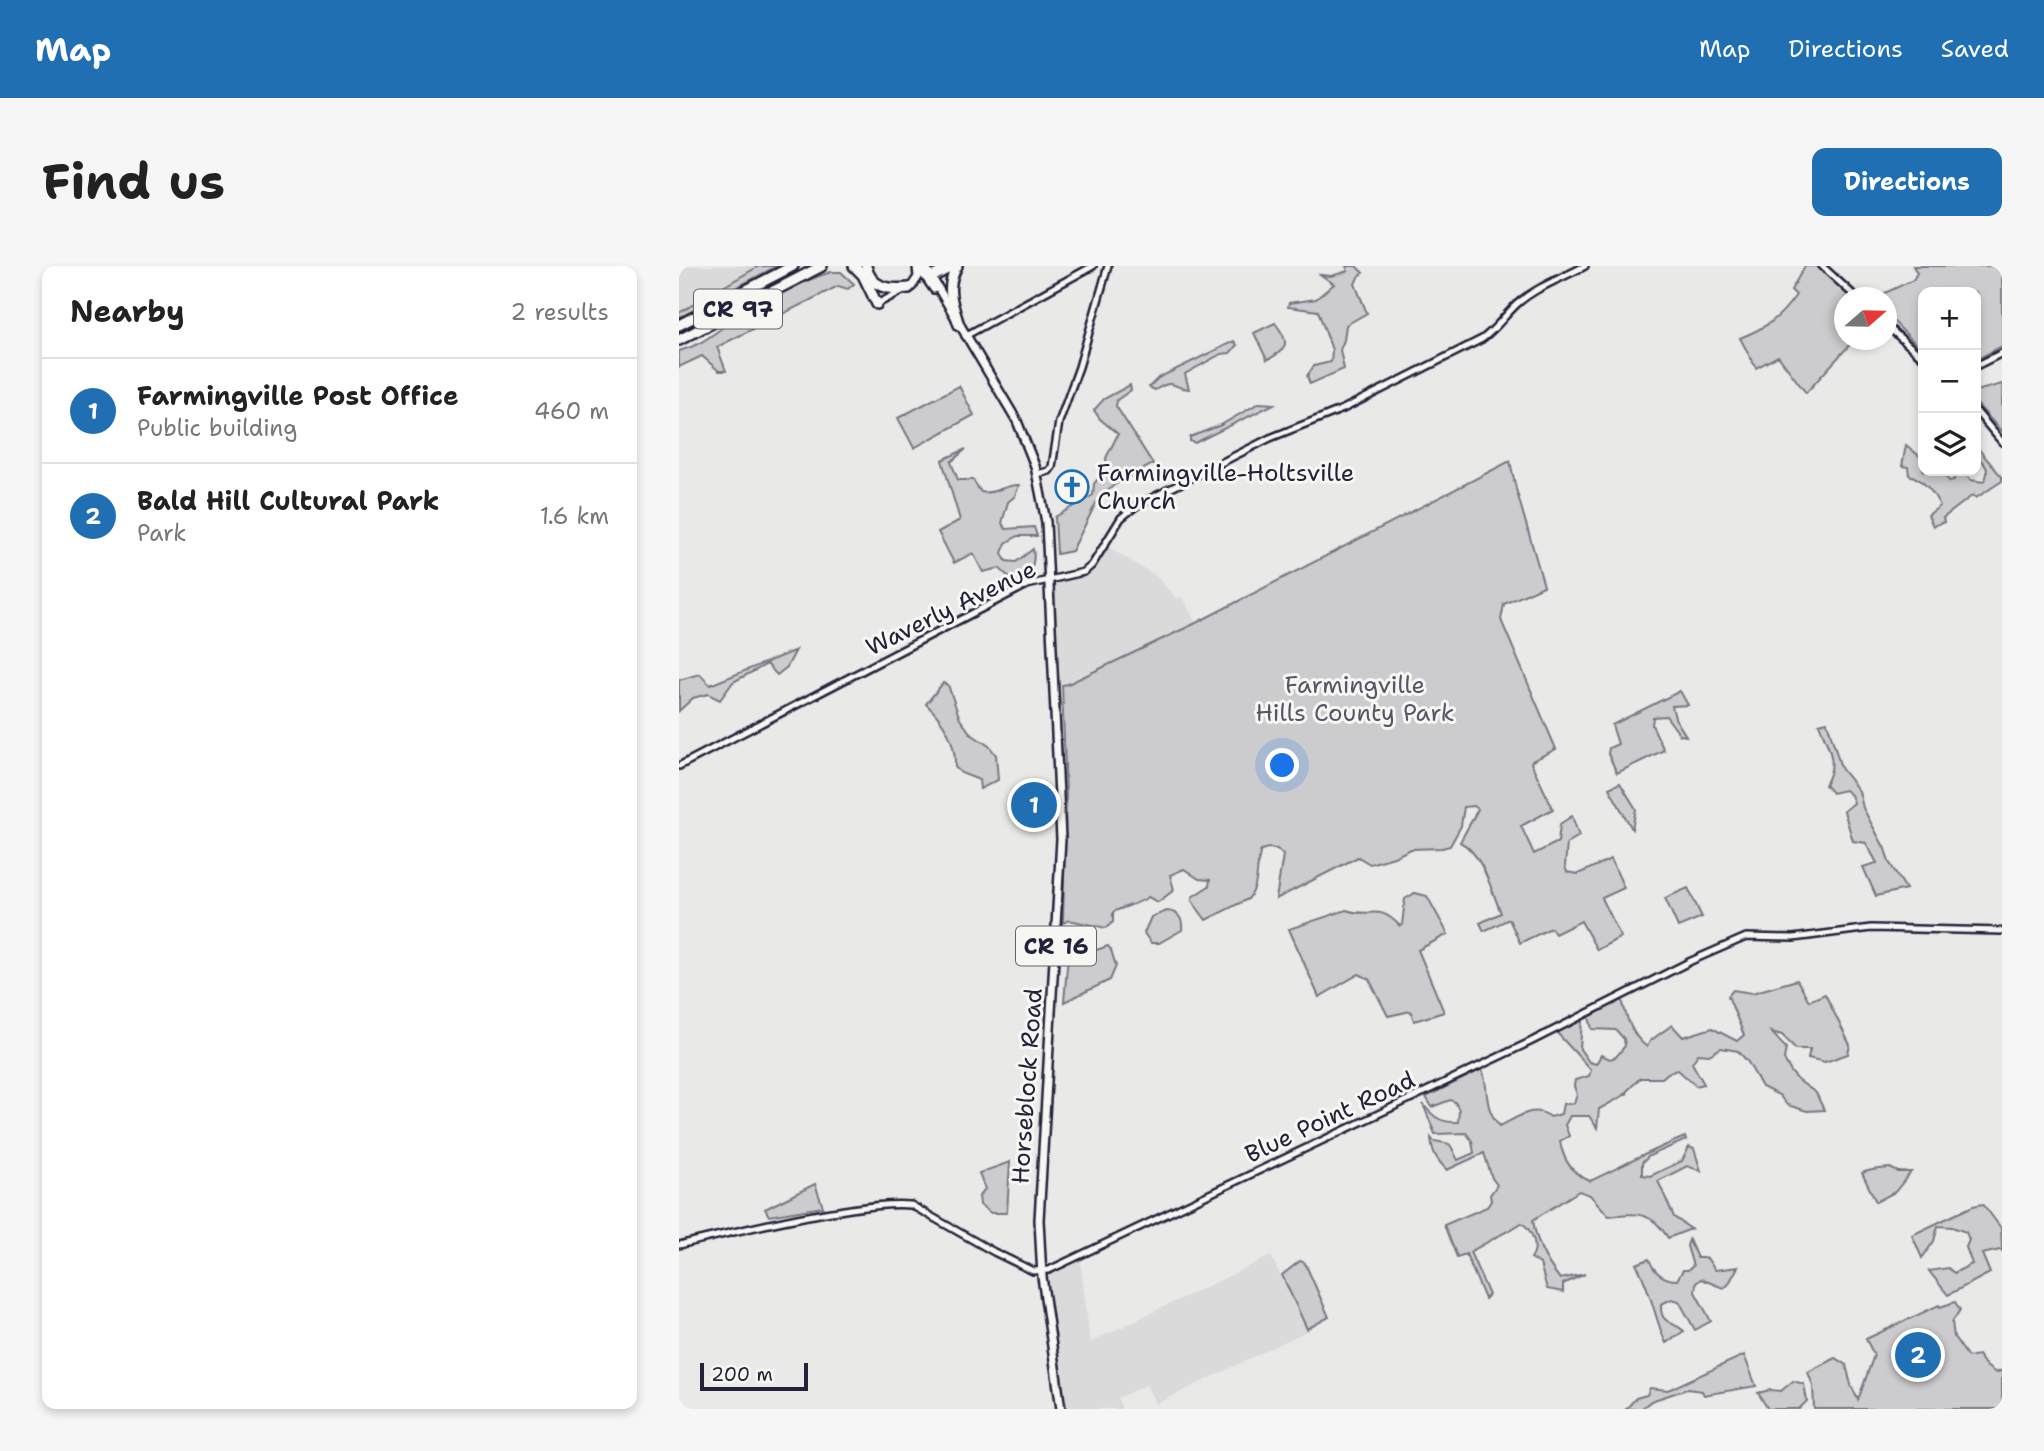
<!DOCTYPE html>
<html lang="en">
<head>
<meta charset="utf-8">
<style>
	:root { --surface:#fff; --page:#f6f6f6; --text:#222; --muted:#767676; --line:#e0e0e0; --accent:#1f6fb2 }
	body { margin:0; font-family:"Shantell Sans",sans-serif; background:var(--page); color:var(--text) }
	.controls { position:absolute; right:21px; top:21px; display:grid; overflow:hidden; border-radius:14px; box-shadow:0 4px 10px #0003 }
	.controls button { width:63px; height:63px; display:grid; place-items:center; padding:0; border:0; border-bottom:2px solid var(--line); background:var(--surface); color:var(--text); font:35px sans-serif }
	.compass { position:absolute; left:1155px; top:21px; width:63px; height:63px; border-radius:50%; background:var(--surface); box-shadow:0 4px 10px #0003; rotate:70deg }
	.scale { position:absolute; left:21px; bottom:18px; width:108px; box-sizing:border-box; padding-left:7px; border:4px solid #22223b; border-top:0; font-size:19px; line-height:24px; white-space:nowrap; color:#22223b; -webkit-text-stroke:5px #f6f6f2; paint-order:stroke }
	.you { position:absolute; left:604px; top:500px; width:24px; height:24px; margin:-18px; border:5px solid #fff; border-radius:50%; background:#1a73e8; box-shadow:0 0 0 10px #1a73e833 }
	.badge { display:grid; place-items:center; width:46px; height:46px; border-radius:50%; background:var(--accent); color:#fff; font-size:23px; font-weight:700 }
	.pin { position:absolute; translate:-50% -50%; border:4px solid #fff; box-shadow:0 2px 7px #0006 }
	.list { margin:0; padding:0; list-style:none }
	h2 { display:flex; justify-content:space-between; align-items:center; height:91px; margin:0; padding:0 28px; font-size:30px }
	h2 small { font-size:23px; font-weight:400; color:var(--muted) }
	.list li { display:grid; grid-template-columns:46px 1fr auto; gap:21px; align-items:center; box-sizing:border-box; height:105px; padding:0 28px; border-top:2px solid var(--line) }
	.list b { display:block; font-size:26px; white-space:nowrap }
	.list p { margin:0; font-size:23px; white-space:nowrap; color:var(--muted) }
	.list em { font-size:23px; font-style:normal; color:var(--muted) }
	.icon { flex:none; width:38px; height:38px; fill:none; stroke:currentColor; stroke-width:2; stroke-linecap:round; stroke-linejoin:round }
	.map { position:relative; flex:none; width:1323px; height:1143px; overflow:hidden; border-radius:14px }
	header { display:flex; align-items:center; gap:42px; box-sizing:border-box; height:98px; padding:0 35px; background:var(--accent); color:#fff }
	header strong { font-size:33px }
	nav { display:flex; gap:38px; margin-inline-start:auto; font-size:24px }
	.intro { display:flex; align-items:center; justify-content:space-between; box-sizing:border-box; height:168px; padding:0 42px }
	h1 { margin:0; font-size:49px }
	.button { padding:18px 32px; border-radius:14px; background:var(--accent); color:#fff; font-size:24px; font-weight:700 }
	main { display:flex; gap:42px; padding:0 42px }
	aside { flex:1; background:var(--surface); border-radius:14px; box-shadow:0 4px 10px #0003 }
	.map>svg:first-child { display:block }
	.built { fill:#dadada }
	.green { fill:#ccccce; stroke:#777784; stroke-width:2 }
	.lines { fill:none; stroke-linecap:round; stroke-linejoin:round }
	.minor-casing { stroke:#22223b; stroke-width:10 }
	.major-casing { stroke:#22223b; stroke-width:12 }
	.highway-casing { stroke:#22223b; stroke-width:14 }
	.minor { stroke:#f6f6f2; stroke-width:5 }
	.major { stroke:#f6f6f2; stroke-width:7 }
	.highway { stroke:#f6f6f2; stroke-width:9 }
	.labels { text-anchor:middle; stroke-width:6; stroke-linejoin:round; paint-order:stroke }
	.shield { fill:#f6f6f2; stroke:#626272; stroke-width:2 }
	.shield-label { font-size:23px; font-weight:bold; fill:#22223b }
	.poi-label { font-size:24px; fill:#22223b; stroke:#f6f6f2; text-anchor:start }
	.street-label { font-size:24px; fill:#22223b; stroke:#f6f6f2 }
	.park-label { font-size:24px; fill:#555567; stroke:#f6f6f2 }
</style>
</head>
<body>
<header>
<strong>Map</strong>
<nav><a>Map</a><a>Directions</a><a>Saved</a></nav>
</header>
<div class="intro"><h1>Find us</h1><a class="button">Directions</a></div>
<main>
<aside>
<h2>Nearby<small>2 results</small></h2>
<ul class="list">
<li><span class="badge">1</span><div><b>Farmingville Post Office</b><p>Public building</p></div><em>460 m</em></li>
<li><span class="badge">2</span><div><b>Bald Hill Cultural Park</b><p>Park</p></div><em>1.6 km</em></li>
</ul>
</aside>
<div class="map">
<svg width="1323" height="1143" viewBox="0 0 1323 1143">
	<rect width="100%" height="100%" fill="#e9e9e7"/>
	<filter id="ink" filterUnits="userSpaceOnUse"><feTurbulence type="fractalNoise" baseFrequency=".0143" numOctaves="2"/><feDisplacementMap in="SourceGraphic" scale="14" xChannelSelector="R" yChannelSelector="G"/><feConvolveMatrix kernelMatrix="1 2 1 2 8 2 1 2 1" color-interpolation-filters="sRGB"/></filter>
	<g filter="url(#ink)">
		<path class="built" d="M0 0H80L81 1 0 47Z
			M426 279 477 310 496 331 504 332 517 357 389 418 376 419 370 312 405 306Z
			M592 990 628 1065 477 1138 467 1119 439 1132 443 1143H379L369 1006 401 991 411 1076Z"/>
		<path class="green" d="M80 0H98L0 52V47Z
			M667 0H677L684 7 679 11 676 18 688 47 667 59 665 74 661 84 665 103 631 118 628 110 635 100 652 96 653 84 639 45 609 41 610 37 637 33 655 18 642 9 652 10 669 5Z
			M1126 0H1139L1174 31 1166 32V74H1175L1127 127 1099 90 1077 102 1061 72C1088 61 1100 53 1117 29L1112 24Z
			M1234 0H1323V80L1297 94V26H1244V85L1208 49V32L1197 31 1234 14 1238 7Z
			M152 6H162L175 18 169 23 159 20 38 81 47 105H40L23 90 0 101V85C24 79 33 68 53 55 81 37 120 16 152 6Z
			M596 57C611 76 610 83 588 94L575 67Z
			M555 75 558 79 551 87 542 88 506 108 510 123C493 123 497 111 476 124L470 121 479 112Z
			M1323 118V166L1297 137V125Z
			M451 119 452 124 438 134 437 140 474 198 435 219 418 235 393 285 378 288 376 251 414 229 415 218 428 201 427 192 439 168 421 153 415 144 425 133Z
			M280 120 295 149 235 182 219 152Z
			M580 137 595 138 516 177 511 175V171L542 159Z
			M1227 179 1244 193V205H1262L1270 215 1275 214 1274 205H1285L1292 214 1304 216C1313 204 1306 198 1297 189V180L1323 211V215L1297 232 1294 229 1264 252 1265 256 1254 260 1249 249 1261 240C1255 227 1244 213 1230 209L1229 201 1223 200Z
			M287 183 272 196 279 214H294L302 226C316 229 326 218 340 219L336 230 329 236 323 257 327 263 355 261 358 270H339L327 277 323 287 327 295 337 296 354 283C357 298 350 310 338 318L320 302 304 306 294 287 275 297 259 266 281 254 263 194Z
			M831 195 837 223 865 320 825 338 822 354 877 483 853 495 852 497 874 543 842 560 855 588 879 576 881 558 893 550 900 570 888 577 886 600 888 606 899 608 932 593 945 622 923 632 942 671 918 684 902 655 876 668 872 662 841 677 830 653 805 665 801 657 822 647C812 624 804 588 781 576L799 543 795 540 785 541 782 560 771 580 763 582 732 583 715 591 691 598 679 591 597 633 604 589 598 583 589 582 582 584C576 600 581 620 569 633L527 654 513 635V631L530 620 531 614 520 613 505 603 491 609 495 624 479 636 469 631C465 636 443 641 434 646V656L427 662 390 654 384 657 387 528 383 419 389 418 517 357Z
			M117 384 108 401 98 409 88 398 54 416 41 434 29 428 14 432 0 445V414L21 408 31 419Z
			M264 417 269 419 281 453 292 468 310 480 317 489 319 514 301 523 300 514 282 507 276 501C277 477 265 455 247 438Z
			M1001 425 1009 439 993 440 996 452 1007 470 1001 469 987 450 974 451 973 459 985 484 938 507 929 488 930 482 939 478 933 459Z
			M1148 456 1162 502 1180 525 1184 542 1206 583 1210 596 1227 623 1197 630 1184 601 1198 597 1187 577 1174 575 1165 545 1175 537 1172 529 1166 524 1153 527 1146 519C1160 495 1149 482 1140 458Z
			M941 517 957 543 953 563 930 522Z
			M1009 622 1023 651 999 661 986 632Z
			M736 627 748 630 769 668 739 684 765 746 735 755 732 745 709 750 690 713 680 708 640 731 610 663 667 644C693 653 698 636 721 660L723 659 726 633Z
			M488 645C500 646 504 653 503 664L480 677H472L465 667 472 651Z
			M405 664 415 668 400 687 403 689 429 680 432 684 437 700 431 714 385 736 391 665Z
			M1118 714 1130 735 1146 728 1171 779 1169 788 1146 796 1129 792 1131 783H1117L1103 769 1092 766 1107 782 1105 793 1112 806 1119 814 1137 827 1145 844 1128 845 1108 839 1100 829 1083 821 1069 796 1059 785 1042 782 1030 789 1019 788 1013 797 1025 818 1017 820 999 804 989 807 983 812H961L946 827H949L920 843 918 862 910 850H891L886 859 890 870 881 875C884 894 893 908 911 915 943 900 973 884 1006 871L1007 874 970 890 963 897V909L971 910 1003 895 1010 881 1015 883 1022 905 1008 900 979 915 995 951 1012 963 989 972C973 945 958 947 930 950L911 929 900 925 854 954C857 976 868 997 881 1013L906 1008 884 1018V1026L868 1023 861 998 852 992C860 982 854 965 843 957L791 986 810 1029 806 1033 787 988 778 991 765 959 808 941 812 935 811 929 818 919 813 912 805 887 768 904C757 893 753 886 752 871L755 875C777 879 768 875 779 894L795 887 793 875 787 867 756 868 744 838C754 851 762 857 779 856L780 844 776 836 771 834 753 841 747 831 803 803C811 824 803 840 821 860 840 851 853 838 872 851L882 848 884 838 895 837 898 829 895 820 896 814 910 810 912 804 880 769V765L903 753 901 783 910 796 917 798 922 789 931 793 937 791 946 780 945 773 937 764 913 763 910 751 943 733C947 751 953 770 968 781L971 775 993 759 1004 771 1033 762 1058 775 1065 769 1049 730 1054 724 1073 727Z
			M331 896 328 947H312L301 939 300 930 306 923 300 907Z
			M1211 902 1219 906H1232L1216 926 1197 936 1183 907C1192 903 1201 903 1211 902Z
			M136 918 144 941 90 950 86 943Z
			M1304 938 1322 962 1323 985 1321 984 1303 988 1311 1007 1269 1029 1250 1005 1269 1002 1275 1007 1293 998 1287 981 1290 974 1287 966 1273 961 1259 960 1255 975 1243 992 1233 969 1294 940Z
			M1010 974 1018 992H1028L1036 1004 1059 1001 1049 1019 1044 1022 1022 1013 1017 1017 1016 1026 1032 1055 1016 1064 1000 1035 993 1033 982 1038C981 1059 993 1054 1005 1065L987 1077C975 1051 972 1023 957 998L970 993C975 1006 984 1014 998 1014L1004 1004H1009L1014 1000 1008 980Z
			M621 995 626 997 650 1051 628 1063 603 1009Z
			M1276 1036 1281 1044 1273 1056 1275 1071 1289 1091 1299 1089 1307 1100 1317 1107 1323 1104V1143H1135L1134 1120 1129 1106 1156 1092 1167 1099 1172 1119 1179 1134 1195 1089 1187 1073 1260 1039 1261 1041Z
			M1065 1089 1077 1120 1025 1129 1023 1125 1008 1123 972 1135 962 1143H947L957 1132 968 1129 971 1122 989 1124Z
			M1114 1115 1125 1118 1128 1135 1120 1143H1089L1079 1127 1091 1124 1102 1125Z"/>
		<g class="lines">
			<defs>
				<path id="minor" d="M1143 0 1178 32
					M198 38 223 25
					M1208 60 1244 92
					M286 70 414 0
					M1297 100 1323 87
					M1297 145 1323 176
					M358 208 370 205 373 201 380 156 400 101 429 0
					M0 500 348 319 405 306 413 299 442 252 457 240 591 172 664 143 803 73C817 63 825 50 838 38 857 21 883 12 906 0
					M0 979C50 967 101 954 152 946 179 942 206 937 232 939L315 986 354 1005 370 1004 851 776 1012 695 1067 671 1114 672 1192 662 1323 665"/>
				<path id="major" d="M239 0 255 23
					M246 0 338 155 356 200 367 256 382 573 360 954 363 1011 382 1143
					M233 20 239 11 238 1"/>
				<path id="highway" d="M175 0 184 9 198 38
					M187 0C192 22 209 24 230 22
					M278 0C266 21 273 37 280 59
					M253 11 274 0
					M0 59 114 0
					M0 74 143 0"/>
			</defs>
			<use href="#minor" class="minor-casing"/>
			<use href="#major" class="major-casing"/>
			<use href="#highway" class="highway-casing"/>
			<use href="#minor" class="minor"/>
			<use href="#major" class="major"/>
			<use href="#highway" class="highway"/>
		</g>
	</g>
	<defs>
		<symbol id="church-ring" viewBox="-11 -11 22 22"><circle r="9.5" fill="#f6f6f2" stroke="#1f6fb2" stroke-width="1.5"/><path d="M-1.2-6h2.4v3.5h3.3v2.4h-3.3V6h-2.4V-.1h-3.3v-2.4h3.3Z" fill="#1f6fb2"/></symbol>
	</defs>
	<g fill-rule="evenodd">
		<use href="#church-ring" x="374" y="202" width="38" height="38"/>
	</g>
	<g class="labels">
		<g class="shield">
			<rect x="15" y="23.5" width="88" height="39" rx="5"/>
			<rect x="337" y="660.5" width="80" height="39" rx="5"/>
		</g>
		<g class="shield-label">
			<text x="59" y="51">CR 97</text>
			<text x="377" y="688">CR 16</text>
		</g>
		<g class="poi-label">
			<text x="418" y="215">Farmingville-Holtsville<tspan x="418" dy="28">Church</tspan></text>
		</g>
		<g class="street-label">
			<text transform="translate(272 342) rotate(-26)" y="8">Waverly Avenue</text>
			<text transform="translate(348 820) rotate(-86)" y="8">Horseblock Road</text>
			<text transform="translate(651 851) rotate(-25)" y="8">Blue Point Road</text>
		</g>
		<g class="park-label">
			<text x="676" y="427">Farmingville<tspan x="676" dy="28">Hills County Park</tspan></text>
		</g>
	</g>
</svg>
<div class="controls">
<button>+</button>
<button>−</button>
<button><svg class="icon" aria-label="layers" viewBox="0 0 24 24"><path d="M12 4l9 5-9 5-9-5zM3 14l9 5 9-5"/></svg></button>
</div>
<svg class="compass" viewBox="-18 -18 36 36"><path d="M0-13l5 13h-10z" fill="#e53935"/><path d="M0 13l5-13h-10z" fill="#767676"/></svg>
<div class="scale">200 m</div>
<div class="you"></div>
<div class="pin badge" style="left:355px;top:539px">1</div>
<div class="pin badge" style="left:1239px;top:1089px">2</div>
</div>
</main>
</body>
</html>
